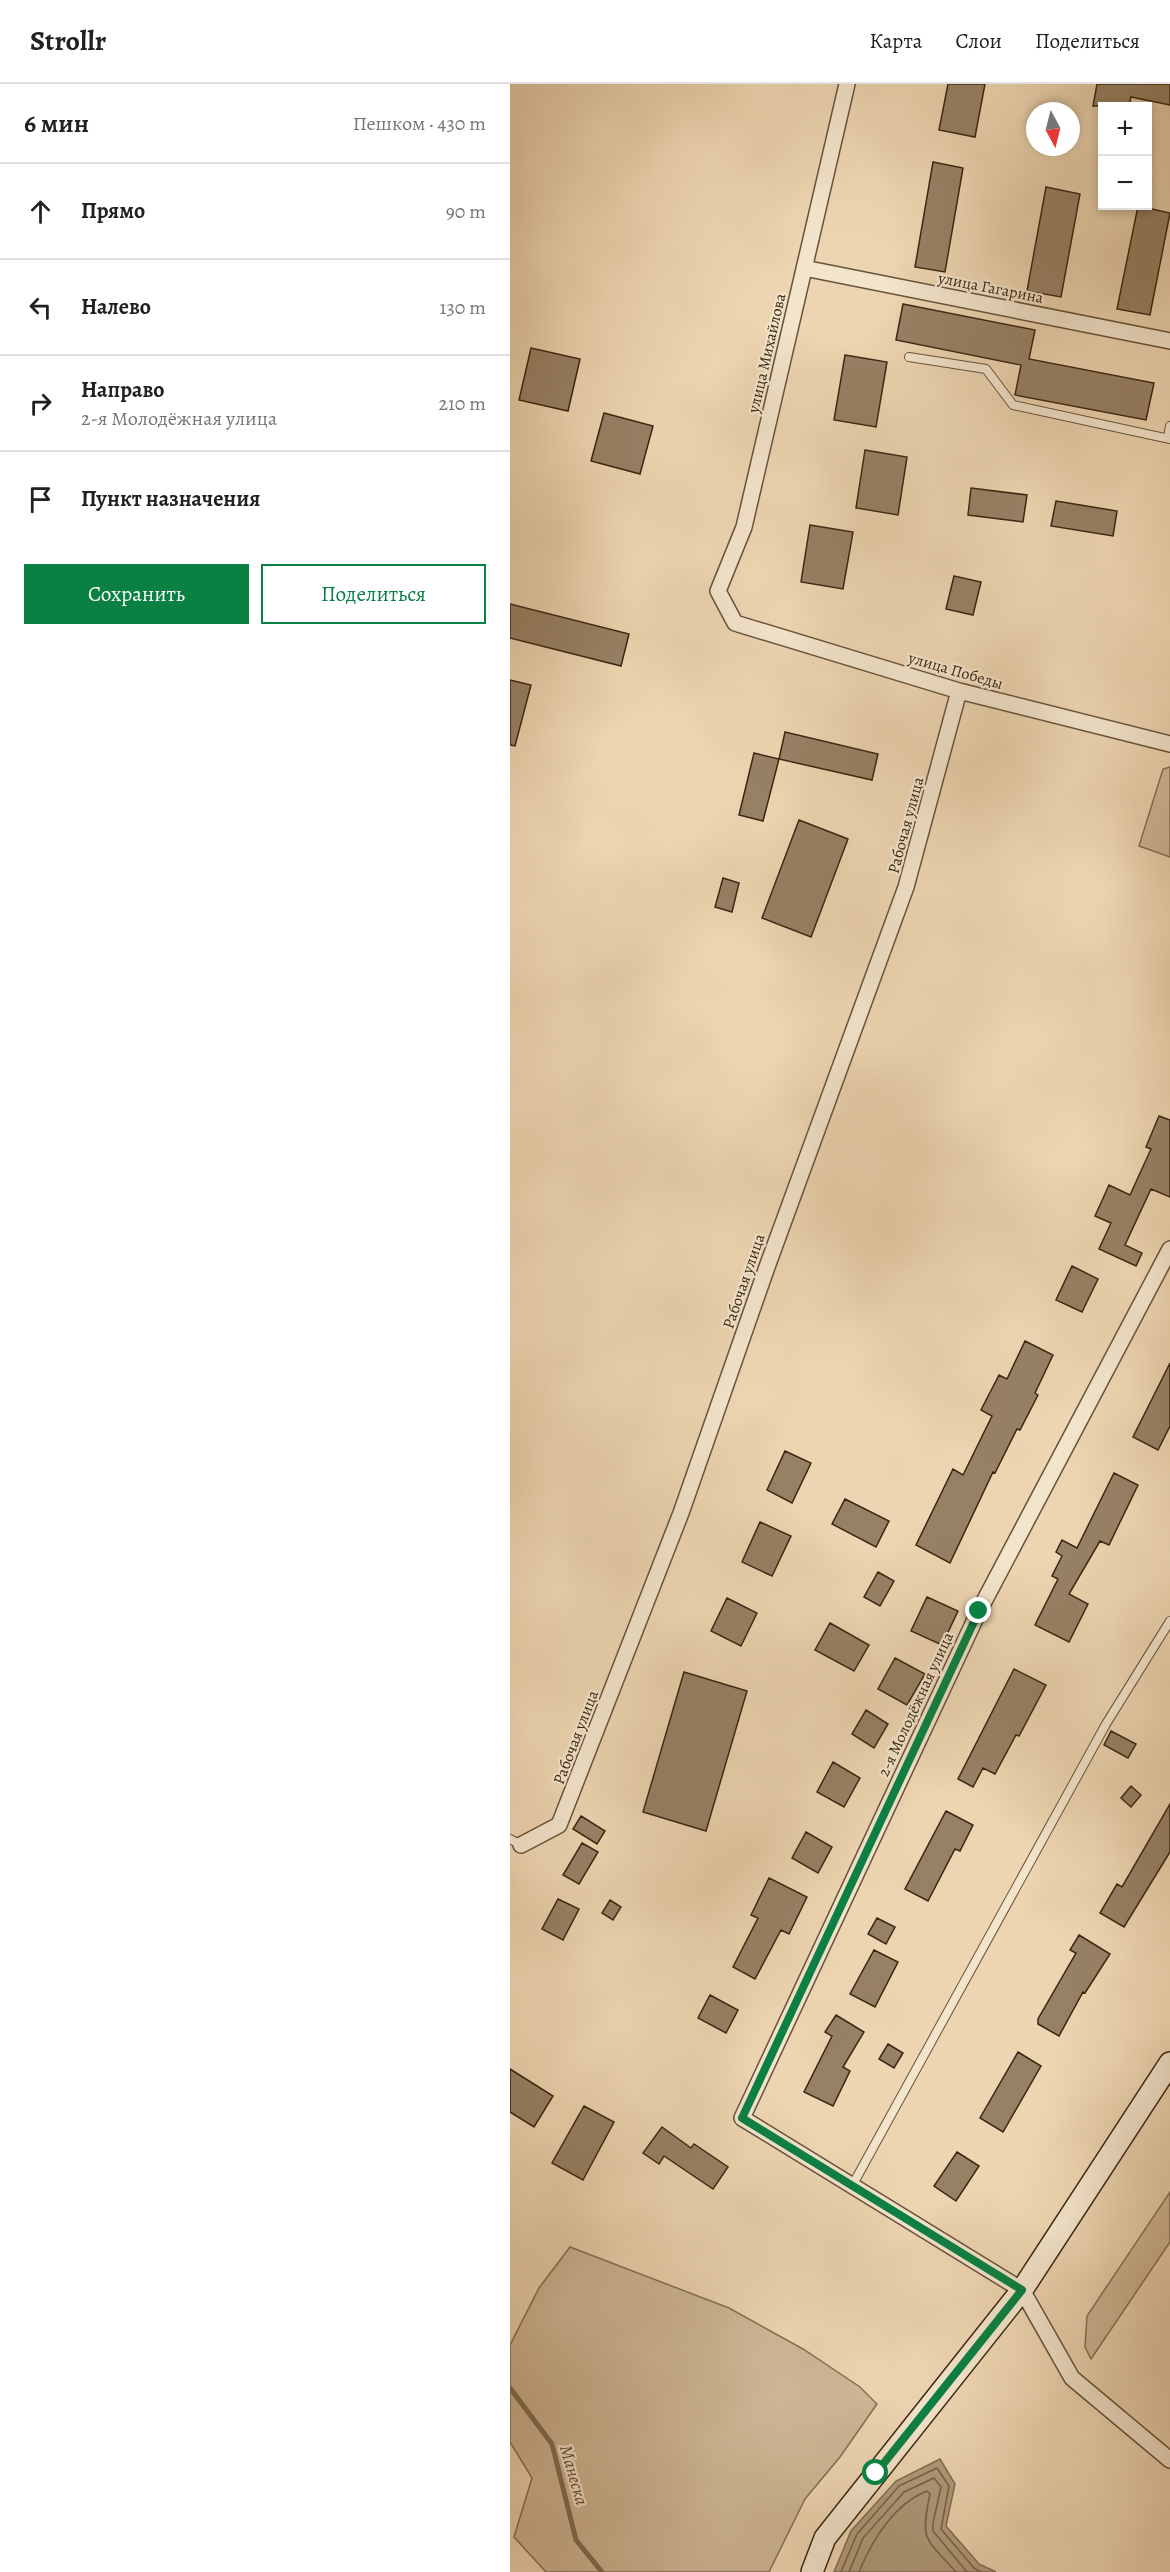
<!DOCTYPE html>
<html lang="ru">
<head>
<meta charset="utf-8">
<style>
	:root { --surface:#fff; --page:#f6f6f6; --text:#202124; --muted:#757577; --line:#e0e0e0; --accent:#0b8043 }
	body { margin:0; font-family:Alegreya,serif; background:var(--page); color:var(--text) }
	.controls { position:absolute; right:18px; top:18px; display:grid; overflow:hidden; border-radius:0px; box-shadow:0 3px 9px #0003 }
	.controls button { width:54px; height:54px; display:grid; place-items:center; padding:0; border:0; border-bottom:2px solid var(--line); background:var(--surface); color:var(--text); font:30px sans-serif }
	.compass { position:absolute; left:516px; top:18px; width:54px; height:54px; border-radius:50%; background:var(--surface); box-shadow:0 3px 9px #0003; rotate:173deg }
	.stop { position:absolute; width:18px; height:18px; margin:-14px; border:4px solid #0b8043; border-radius:50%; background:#fff }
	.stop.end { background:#0b8043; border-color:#fff; box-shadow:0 2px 6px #0008 }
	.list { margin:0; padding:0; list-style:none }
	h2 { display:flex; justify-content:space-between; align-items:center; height:78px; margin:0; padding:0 24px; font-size:26px }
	h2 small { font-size:20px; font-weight:400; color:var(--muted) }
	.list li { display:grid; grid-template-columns:39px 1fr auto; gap:18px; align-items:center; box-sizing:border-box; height:96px; padding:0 24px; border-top:2px solid var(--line) }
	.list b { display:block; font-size:22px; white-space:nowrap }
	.list p { margin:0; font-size:20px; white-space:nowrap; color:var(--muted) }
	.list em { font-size:20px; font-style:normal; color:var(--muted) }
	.actions { display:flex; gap:12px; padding:18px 24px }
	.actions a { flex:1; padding:14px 0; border:2px solid var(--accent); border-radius:0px; text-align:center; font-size:21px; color:var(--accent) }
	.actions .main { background:var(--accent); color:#fff }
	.icon { flex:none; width:33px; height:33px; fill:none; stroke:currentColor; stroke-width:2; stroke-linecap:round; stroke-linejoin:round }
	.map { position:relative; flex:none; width:660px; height:2488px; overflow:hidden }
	header { display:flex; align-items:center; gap:36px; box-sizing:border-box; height:84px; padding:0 30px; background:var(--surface); border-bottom:2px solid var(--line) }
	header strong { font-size:28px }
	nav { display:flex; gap:33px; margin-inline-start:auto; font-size:21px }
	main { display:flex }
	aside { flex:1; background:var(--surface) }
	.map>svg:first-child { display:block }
	.green { fill:#cfb796; stroke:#846e54; stroke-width:1.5 }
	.water { fill:#b09a7b; stroke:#816c51; stroke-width:1.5 }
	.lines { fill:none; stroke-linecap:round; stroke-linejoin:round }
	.shore { stroke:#756046; stroke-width:1.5 }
	.stream { stroke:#816c51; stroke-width:5 }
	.building { fill:#978165; stroke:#3a2612; stroke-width:1.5 }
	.service-casing { stroke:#67523a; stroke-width:10 }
	.minor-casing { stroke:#67523a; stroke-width:18 }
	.secondary-casing { stroke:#3a2612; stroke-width:24 }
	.service { stroke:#f3e4cc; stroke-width:8 }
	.minor { stroke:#f3e4cc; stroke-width:15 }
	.secondary { stroke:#f3e4cc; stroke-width:21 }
	.route { stroke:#0b8043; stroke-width:8 }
	.labels { text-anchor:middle; stroke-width:4.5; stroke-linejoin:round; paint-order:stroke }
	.street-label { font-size:16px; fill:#3a2612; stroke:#f3e4cc }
	.water-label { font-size:18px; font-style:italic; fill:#5d4932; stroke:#f3e4cc }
</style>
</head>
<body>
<header>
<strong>Strollr</strong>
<nav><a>Карта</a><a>Слои</a><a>Поделиться</a></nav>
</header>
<main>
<aside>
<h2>6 мин<small>Пешком · 430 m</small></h2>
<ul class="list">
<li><svg class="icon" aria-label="ahead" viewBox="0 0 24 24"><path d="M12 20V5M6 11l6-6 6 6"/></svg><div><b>Прямо</b></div><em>90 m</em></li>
<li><svg class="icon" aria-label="left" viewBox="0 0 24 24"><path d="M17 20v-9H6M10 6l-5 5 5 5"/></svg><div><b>Налево</b></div><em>130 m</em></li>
<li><svg class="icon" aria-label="right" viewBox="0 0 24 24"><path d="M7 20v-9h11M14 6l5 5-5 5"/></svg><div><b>Направо</b><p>2-я Молодёжная улица</p></div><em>210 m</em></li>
<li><svg class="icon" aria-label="arrive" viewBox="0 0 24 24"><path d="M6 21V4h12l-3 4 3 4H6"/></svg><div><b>Пункт назначения</b></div></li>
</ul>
<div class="actions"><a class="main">Сохранить</a><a>Поделиться</a></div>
</aside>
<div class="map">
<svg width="660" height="2488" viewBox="0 0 660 2488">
	<rect width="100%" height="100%" fill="#edd5b1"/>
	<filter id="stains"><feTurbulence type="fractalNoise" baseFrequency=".00333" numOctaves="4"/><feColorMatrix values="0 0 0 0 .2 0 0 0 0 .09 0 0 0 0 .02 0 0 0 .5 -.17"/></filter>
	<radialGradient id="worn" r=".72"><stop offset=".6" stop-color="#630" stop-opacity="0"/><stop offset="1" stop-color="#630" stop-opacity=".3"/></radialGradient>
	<path class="green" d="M660 683V773L629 762 653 685Z
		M660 2108V2158L581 2275 575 2263 577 2232Z
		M60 2163 219 2224 293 2265 350 2303 367 2320 330 2373 295 2415 259 2488H36L4 2453 22 2394 0 2358V2261L29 2204Z"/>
	<path class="water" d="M430 2375 445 2400 436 2442 469 2480 486 2488H324L341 2447 386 2397Z"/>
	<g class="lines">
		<path class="shore" d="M331 2488 347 2450 389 2402 427 2384 439 2402 431 2445 464 2484 471 2488
			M339 2488 353 2454 394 2408 424 2394 431 2403 423 2439V2447L457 2488
			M349 2488C362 2457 384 2420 417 2407L420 2410C410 2458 415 2453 446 2488"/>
		<path class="stream" d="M0 2304 42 2360 66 2456 92 2488"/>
	</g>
	<path class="building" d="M438 0H475L465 53 429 46Z
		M587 0H660V21L621 13 619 22H583Z
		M423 78 453 84 435 188 405 183Z
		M536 103 570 110 551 213 517 207Z
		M628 122 660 129 640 231 607 225Z
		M393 220 525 246 519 275 644 299 636 336 505 311 511 281 386 256Z
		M21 264 70 275 58 327 9 316Z
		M335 271 377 278 366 343 324 336Z
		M94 329 143 342 130 390 81 377Z
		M355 366 397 373 388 431 346 424Z
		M461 404 517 411 513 438 458 431Z
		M546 417 607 427 603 452 541 442Z
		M300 441 343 448 333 505 291 498Z
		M444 492 471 498 463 531 436 525Z
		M0 520 119 550 111 582 0 554Z
		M0 596 21 601 5 662 0 661Z
		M275 648 368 670 362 696 269 675Z
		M244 669 269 675 253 737 229 731Z
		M289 736 338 755 301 853 252 834Z
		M213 794 229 799 222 828 205 823Z
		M649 1032 660 1036V1113L641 1105 615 1161 632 1169 626 1182 589 1165 601 1139 585 1132 599 1101 620 1111 641 1065 636 1063Z
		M562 1182 588 1195 572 1228 546 1216Z
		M515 1257 543 1271 525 1309 528 1311 510 1346 507 1345 485 1389 483 1388 440 1479 406 1461 443 1385 453 1391 482 1332 471 1326 489 1291 497 1295Z
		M660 1279V1342L648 1366 623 1353Z
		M275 1367 301 1379 282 1419 257 1406Z
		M604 1389 628 1401 599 1461 590 1457 559 1510 578 1520 559 1558 525 1541 548 1495 542 1492 552 1472 546 1468 552 1456 567 1464Z
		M335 1415 379 1437 366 1463 322 1440Z
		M250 1438 281 1452 262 1492 232 1478Z
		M368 1488 384 1497 370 1522 354 1513Z
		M417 1513 448 1527 432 1561 401 1547Z
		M217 1514 247 1529 231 1562 201 1547Z
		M320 1539 359 1561 344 1587 305 1566Z
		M385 1574 415 1590 397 1621 368 1605Z
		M504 1585 536 1601 509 1652 506 1651 485 1690 473 1684 463 1703 448 1695Z
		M174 1588 237 1607 196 1747 133 1728Z
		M356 1626 378 1640 364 1664 342 1650Z
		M601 1647 626 1660 618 1674 594 1661Z
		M323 1678 350 1694 334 1723 307 1708Z
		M621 1702 631 1711 621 1723 611 1714Z
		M660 1720V1768L614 1843 590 1829 607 1800 612 1803Z
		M436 1727 463 1741 450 1767 445 1765 418 1817 395 1805Z
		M71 1732 95 1747 87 1760 63 1745Z
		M296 1748 322 1763 308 1789 282 1774Z
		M72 1759 88 1768 69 1800 53 1791Z
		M259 1794 297 1813 279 1850 271 1846 245 1895 223 1883 248 1834 241 1831Z
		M48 1815 69 1825 53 1856 32 1845Z
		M100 1816 111 1823 103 1836 92 1829Z
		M367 1834 385 1843 376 1860 358 1850Z
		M569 1851 600 1870 575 1909 573 1908 549 1952 528 1940V1935L566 1869 560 1866Z
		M364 1866 388 1878 365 1923 340 1910Z
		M200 1911 228 1926 216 1949 188 1934Z
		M326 1931 354 1948 333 1983 340 1987 323 2022 294 2008 322 1952 315 1948Z
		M378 1960 393 1969 384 1984 369 1975Z
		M508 1968 531 1982 493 2048 470 2034Z
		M0 1985 43 2012 24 2043 0 2028Z
		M74 2022 104 2038 73 2096 42 2079Z
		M152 2043 181 2064 184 2060 218 2083 203 2105 154 2072 149 2080 133 2069Z
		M447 2068 469 2082 446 2117 424 2102Z"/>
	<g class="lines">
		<defs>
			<path id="service" d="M399 273 476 285 503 321 660 355
				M658 354 660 342
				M0 1755 11 1761
				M342 2102 596 1640 660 1537"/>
			<path id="minor" d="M337 0 234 443 208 507 225 539 449 607 660 660
				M294 184 660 257
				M660 1165 469 1527 232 2034 512 2206 562 2294 660 2376
				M11 1761 49 1741 171 1429 257 1183 396 803 449 607"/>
			<path id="secondary" d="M302 2488 315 2454 512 2206 660 1979"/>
		</defs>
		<use href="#service" class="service-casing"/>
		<use href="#minor" class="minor-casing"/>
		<use href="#secondary" class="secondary-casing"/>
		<use href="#service" class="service"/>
		<use href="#minor" class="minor"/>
		<use href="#secondary" class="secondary"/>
	</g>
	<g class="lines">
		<path class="route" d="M366 2389 512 2206 232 2034 469 1527"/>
	</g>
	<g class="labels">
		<g class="street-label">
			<text transform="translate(481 203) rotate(11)" y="6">улица Гагарина</text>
			<text transform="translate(256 269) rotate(-77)" y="6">улица Михайлова</text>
			<text transform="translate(446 586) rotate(16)" y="6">улица Победы</text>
			<text transform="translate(395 741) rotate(-75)" y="6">Рабочая улица</text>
			<text transform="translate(233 1197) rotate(-71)" y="6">Рабочая улица</text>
			<text transform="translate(405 1620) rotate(-65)" y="6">2-я Молодёжная улица</text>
			<text transform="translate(65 1653) rotate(-69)" y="6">Рабочая улица</text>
		</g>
		<g class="water-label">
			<text transform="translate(64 2391) rotate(74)" y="6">Манеска</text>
		</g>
	</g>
	<rect width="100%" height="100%" filter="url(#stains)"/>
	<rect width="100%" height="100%" fill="url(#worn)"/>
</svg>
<div class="controls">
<button>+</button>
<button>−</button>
</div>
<svg class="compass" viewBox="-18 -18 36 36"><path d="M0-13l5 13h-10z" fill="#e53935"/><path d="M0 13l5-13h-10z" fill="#757577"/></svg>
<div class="stop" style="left:366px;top:2389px"></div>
<div class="stop end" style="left:469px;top:1527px"></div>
</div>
</main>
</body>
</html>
